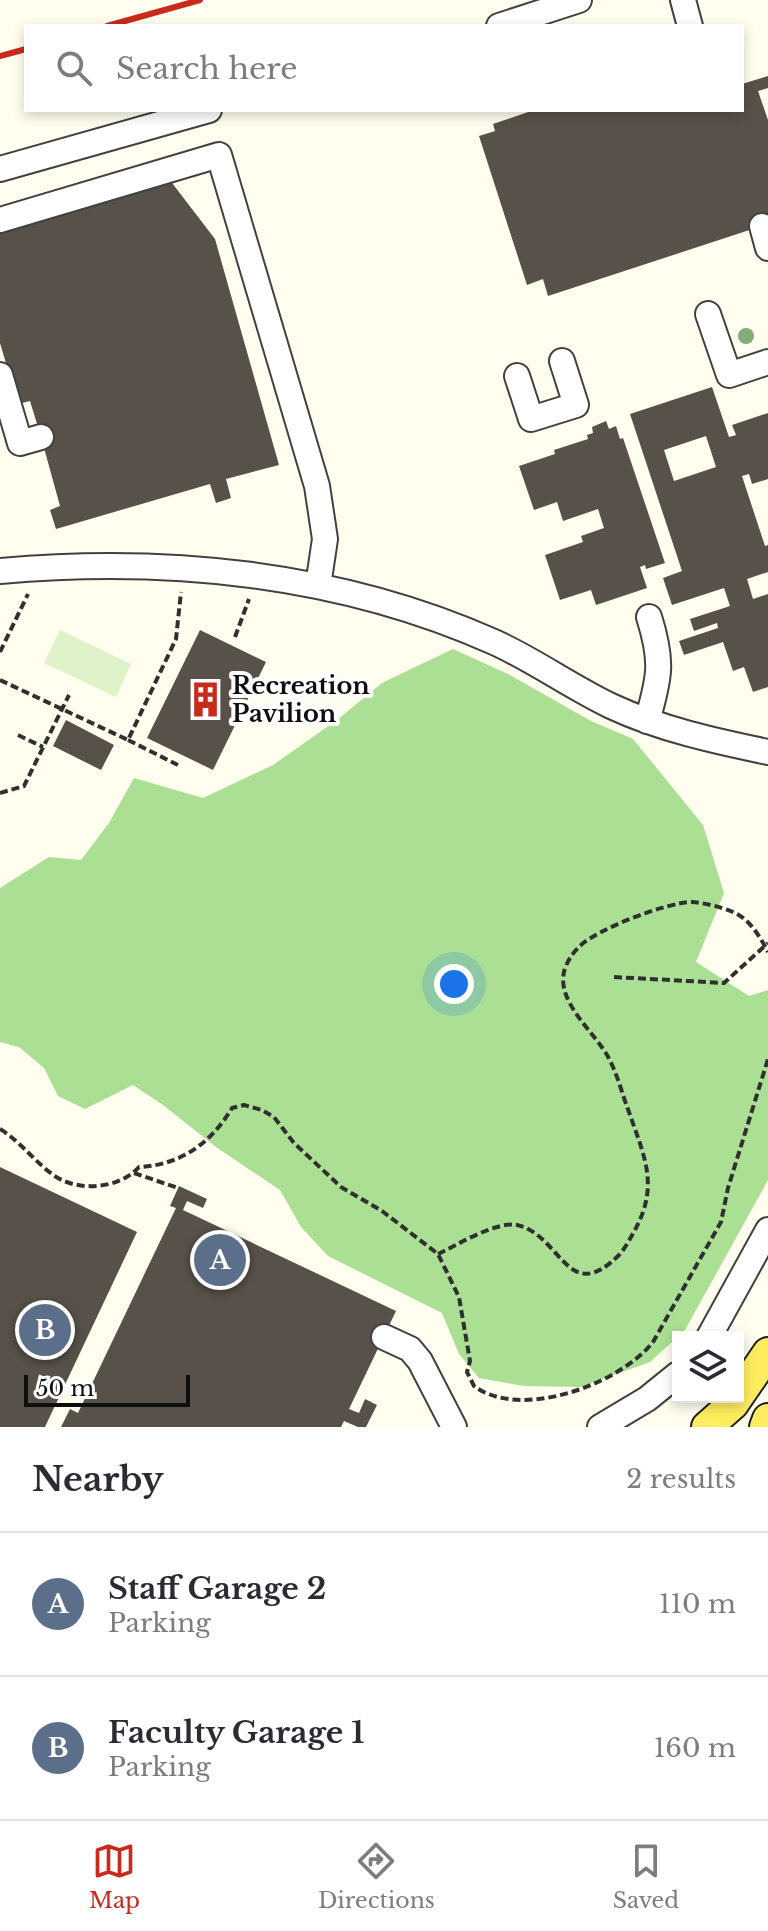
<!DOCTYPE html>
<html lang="en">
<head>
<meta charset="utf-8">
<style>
	:root { --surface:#fff; --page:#f7f7f7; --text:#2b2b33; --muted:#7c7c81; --line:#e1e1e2; --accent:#c92a1b }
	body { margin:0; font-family:"Libre Baskerville",serif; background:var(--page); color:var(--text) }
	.controls { position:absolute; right:24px; bottom:24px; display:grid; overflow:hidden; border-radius:0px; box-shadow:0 4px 12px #0003 }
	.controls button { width:72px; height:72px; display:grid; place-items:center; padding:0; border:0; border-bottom:2px solid var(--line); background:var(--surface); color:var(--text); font:40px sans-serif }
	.scale { position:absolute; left:24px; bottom:20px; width:166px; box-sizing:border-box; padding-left:8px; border:4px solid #0e0e0e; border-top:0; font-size:22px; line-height:28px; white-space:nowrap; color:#0e0e0e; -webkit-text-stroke:6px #fff; paint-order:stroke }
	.you { position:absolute; left:454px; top:984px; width:28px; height:28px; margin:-20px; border:6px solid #fff; border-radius:50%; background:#1a73e8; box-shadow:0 0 0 12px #1a73e833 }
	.badge { display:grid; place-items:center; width:52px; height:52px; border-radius:50%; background:var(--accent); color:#fff; font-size:26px; font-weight:700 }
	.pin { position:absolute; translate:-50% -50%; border:4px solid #fff; box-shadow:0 2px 8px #0006 }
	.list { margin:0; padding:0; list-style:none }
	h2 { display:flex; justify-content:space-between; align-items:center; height:104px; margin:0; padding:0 32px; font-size:34px }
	h2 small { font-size:26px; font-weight:400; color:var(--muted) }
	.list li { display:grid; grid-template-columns:52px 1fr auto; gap:24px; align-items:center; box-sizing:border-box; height:144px; padding:0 32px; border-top:2px solid var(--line) }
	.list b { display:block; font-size:30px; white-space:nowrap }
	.list p { margin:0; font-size:26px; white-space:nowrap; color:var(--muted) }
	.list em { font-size:26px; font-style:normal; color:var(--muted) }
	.icon { flex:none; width:44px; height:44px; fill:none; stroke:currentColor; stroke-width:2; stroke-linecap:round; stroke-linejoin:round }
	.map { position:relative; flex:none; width:768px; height:1427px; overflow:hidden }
	.search { position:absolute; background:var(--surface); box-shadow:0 4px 12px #0003; left:24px; right:24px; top:24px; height:88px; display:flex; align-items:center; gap:20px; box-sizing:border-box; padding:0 28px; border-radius:0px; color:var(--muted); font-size:30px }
	.sheet { height:392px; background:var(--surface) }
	nav { display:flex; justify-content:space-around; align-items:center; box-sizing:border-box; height:112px; border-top:2px solid var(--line); background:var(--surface); font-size:22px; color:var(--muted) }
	nav a { display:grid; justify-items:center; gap:4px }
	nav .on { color:var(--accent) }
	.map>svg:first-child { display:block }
	.forest { fill:#abdf93 }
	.pitch { fill:#def3c7 }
	.building { fill:#575149; fill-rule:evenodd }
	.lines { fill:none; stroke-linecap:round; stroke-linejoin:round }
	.minor-casing { stroke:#414141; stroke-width:28 }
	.major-casing { stroke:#1f1f1f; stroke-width:34 }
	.path { stroke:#303030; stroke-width:4; stroke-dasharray:8 4; stroke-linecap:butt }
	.minor { stroke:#fff; stroke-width:24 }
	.major { stroke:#ffed5f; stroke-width:30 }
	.rail { stroke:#c92a1b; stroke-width:6 }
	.tree { fill:#84ad79 }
	.labels { text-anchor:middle; stroke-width:8; stroke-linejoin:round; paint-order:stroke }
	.poi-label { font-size:24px; font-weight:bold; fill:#0e0e0e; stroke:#fff; text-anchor:start }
</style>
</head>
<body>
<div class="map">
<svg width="768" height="1427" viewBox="0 0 768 1427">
	<rect width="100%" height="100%" fill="#fffeef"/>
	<path class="forest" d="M453 649 508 674 591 721 633 739 703 825 724 893 696 962 749 996 768 990V1180L685 1330 650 1362 580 1387 524 1386 479 1378 459 1354 442 1313 328 1256 301 1227 280 1190 216 1147 163 1105 133 1085 85 1109 58 1096 44 1068 19 1047 0 1042V888L49 857 81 860 109 823 134 778 203 798 273 765 337 720 382 683Z"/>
	<path class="pitch" d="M60 630 131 664 116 697 44 663Z"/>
	<path class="building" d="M768 76V88L758 91 768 120V224L548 296 543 279 527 285 479 136 495 131 493 124 534 110H742V84Z
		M169 179 215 239 279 465 226 479 231 498 216 503 210 484 56 529 50 510 60 506 41 437 30 401 18 404 0 343V228Z
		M712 387 729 437 736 435 732 425 768 413V479L752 484 749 474 742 476 765 546 768 545V572L747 579 753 599 768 594V687L753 692 744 667 733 671 723 642 684 655 679 641 718 628 717 623 694 631 690 619 730 606 724 588 672 605 663 578 682 571 630 414ZM706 436 716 467 674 481 664 450Z
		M606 421 609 429 616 426 620 439 623 438 665 563 646 569 645 565 640 567 647 588 596 605 591 590 560 600 545 555 583 542 581 536 604 528 598 509 563 521 557 502 534 510 519 466 555 454 554 450 588 439 587 435 593 433 592 427Z
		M200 630 266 662 213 770 147 738Z
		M66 720 114 745 101 770 53 746Z
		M0 1167 137 1232 45 1427H0Z
		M179 1186 207 1199 203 1208 187 1201 183 1210 396 1311 349 1409 359 1413 365 1399 377 1405 366 1427H358L344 1421 341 1427H61L70 1409 78 1413 176 1208 170 1206Z"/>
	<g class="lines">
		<defs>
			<path id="minor" d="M683 0 690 26
				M499 26 579 0
				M0 169 209 110
				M0 220 219 155 317 486 325 539 318 586
				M762 226 768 248
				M708 314 729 375 768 362
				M0 375 20 443 41 437
				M517 376 531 419 576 405 562 361
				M0 571C167 556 339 573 494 642 534 660 571 687 611 706 660 729 715 741 768 752
				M647 721C660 677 663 661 649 617
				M384 1337 410 1349 420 1361 454 1427
				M709 1337 768 1230
				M600 1427 647 1399 678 1374"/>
			<path id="major" d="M707 1427 733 1404 768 1353
				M765 1427 768 1419"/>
		</defs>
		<use href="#minor" class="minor-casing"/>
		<use href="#major" class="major-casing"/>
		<path class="path" d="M235 637 249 599
			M0 652 28 594
			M0 680 128 740 176 639 181 592
			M18 735 43 747
			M128 740 178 765
			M0 793 24 786 69 695
			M614 977 724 983 768 943
			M0 1129C21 1142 33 1160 52 1174 76 1193 120 1189 139 1167 181 1165 211 1143 232 1108L244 1105 262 1110 274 1117 294 1143 341 1187 382 1211 438 1254 459 1297 470 1361 467 1372 474 1386C521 1421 620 1384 653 1342L721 1222 728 1188 768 1059
			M134 1173 178 1188
			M438 1254C457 1245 496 1221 517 1225 562 1235 567 1308 620 1254 626 1247 631 1237 636 1228 659 1184 644 1156 629 1112 622 1094 617 1072 607 1055 593 1031 557 1002 564 972 566 963 573 952 580 946 597 929 668 902 692 902 705 903 721 907 733 912 750 919 760 937 768 952"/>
		<use href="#minor" class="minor"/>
		<use href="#major" class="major"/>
		<path class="rail" d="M107 26 200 0
			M0 56 26 49"/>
	</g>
	<circle class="tree" cx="746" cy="336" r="8"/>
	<defs>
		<symbol id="building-bare" viewBox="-9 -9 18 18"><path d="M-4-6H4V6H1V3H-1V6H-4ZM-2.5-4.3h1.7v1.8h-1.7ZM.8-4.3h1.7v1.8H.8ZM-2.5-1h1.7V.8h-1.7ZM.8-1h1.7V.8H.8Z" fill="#c92a1b" stroke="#fff" stroke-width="2.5" paint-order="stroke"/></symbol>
	</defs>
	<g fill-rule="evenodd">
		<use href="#building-bare" x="180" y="674" width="51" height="51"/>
	</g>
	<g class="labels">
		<g class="poi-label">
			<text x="232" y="694">Recreation<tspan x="232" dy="28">Pavilion</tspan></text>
		</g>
	</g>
</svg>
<div class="controls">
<button><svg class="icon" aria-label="layers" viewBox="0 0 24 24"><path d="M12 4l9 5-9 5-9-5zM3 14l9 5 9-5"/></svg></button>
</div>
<div class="scale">50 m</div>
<div class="you"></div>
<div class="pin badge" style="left:220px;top:1260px;background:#5c6f8a">A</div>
<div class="pin badge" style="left:45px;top:1330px;background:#5c6f8a">B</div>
<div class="search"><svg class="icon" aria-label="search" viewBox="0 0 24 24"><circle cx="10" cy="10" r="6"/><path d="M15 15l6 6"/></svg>Search here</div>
</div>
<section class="sheet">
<h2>Nearby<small>2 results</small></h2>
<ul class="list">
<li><span class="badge" style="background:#5c6f8a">A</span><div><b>Staff Garage 2</b><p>Parking</p></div><em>110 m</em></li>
<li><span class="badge" style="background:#5c6f8a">B</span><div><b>Faculty Garage 1</b><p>Parking</p></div><em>160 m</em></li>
</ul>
</section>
<nav>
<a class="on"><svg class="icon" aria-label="map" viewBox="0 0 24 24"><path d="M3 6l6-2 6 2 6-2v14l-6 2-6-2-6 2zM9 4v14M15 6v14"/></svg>Map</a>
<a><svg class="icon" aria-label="directions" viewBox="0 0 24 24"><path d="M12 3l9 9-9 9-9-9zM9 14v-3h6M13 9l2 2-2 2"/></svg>Directions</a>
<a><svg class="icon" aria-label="saved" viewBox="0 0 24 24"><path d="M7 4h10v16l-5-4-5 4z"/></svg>Saved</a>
</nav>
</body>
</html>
